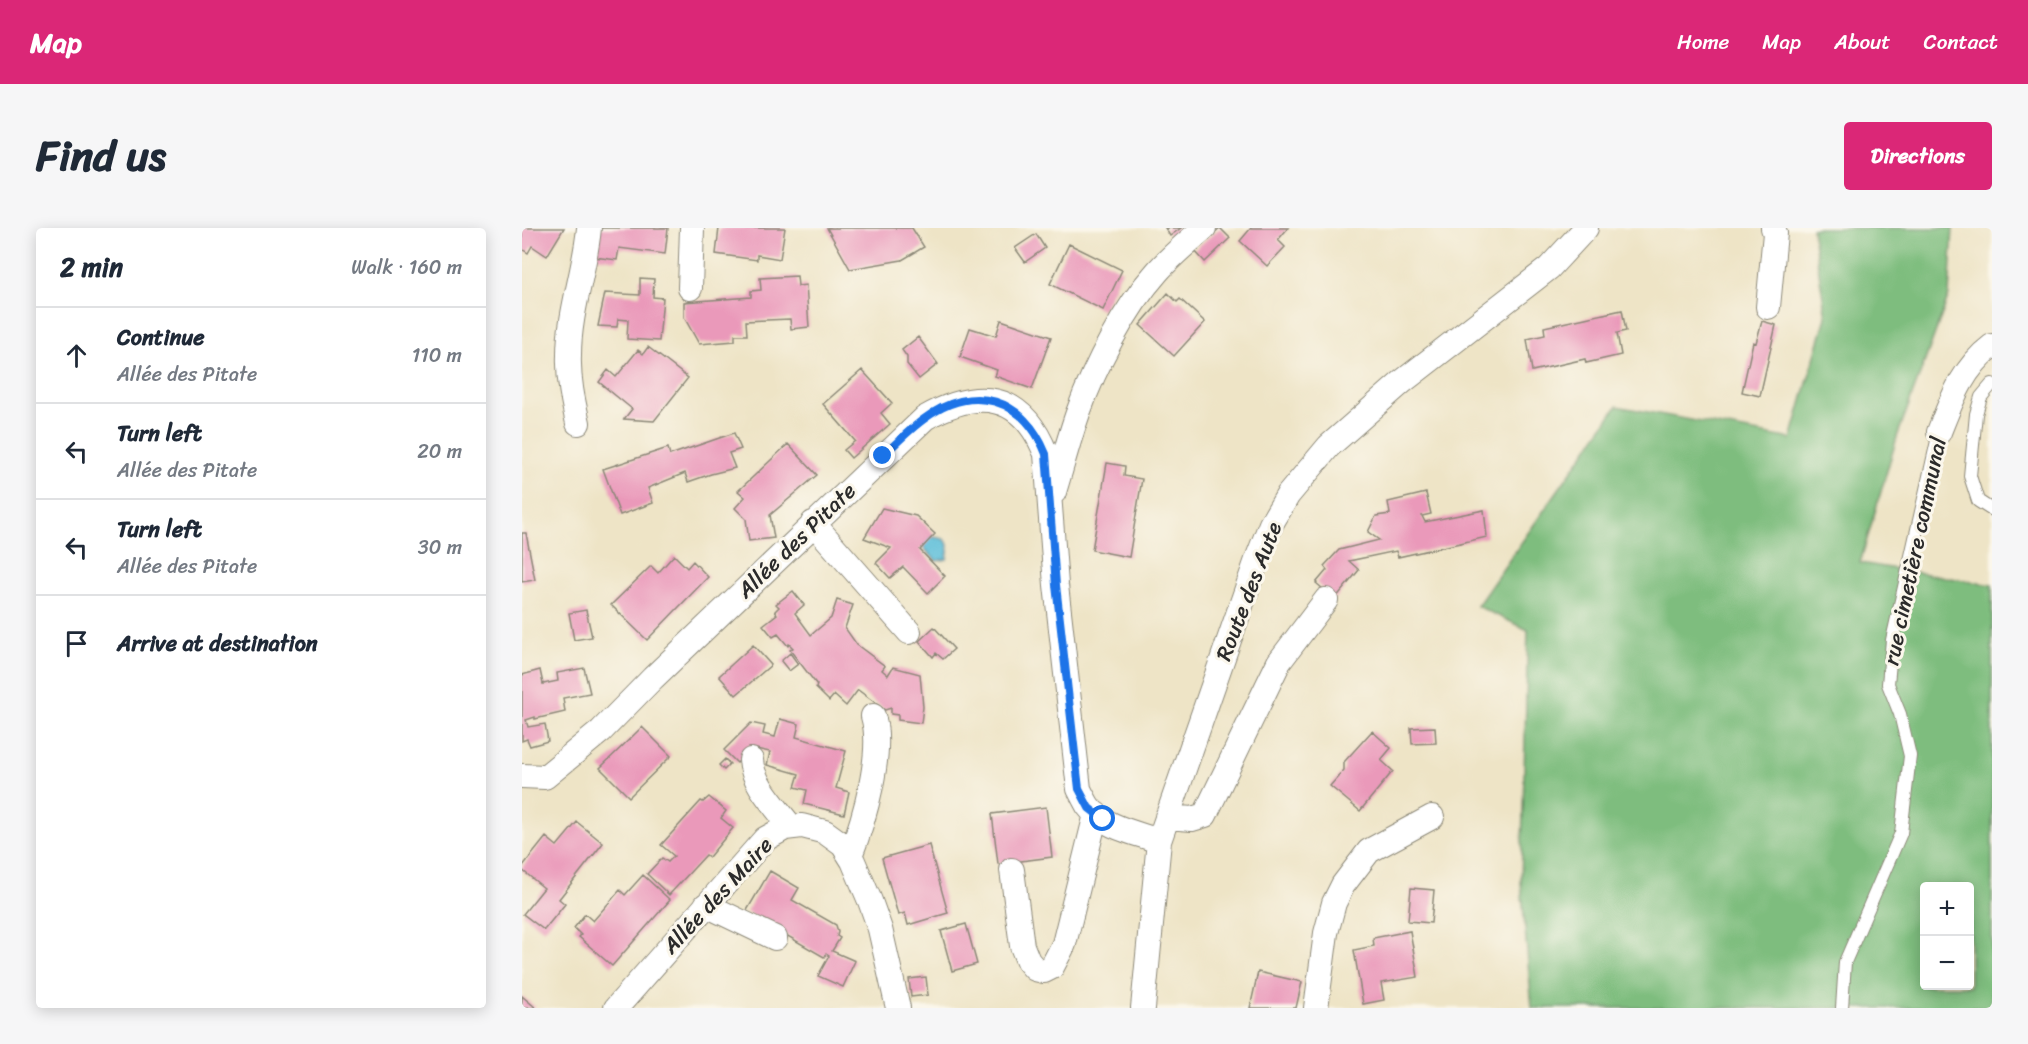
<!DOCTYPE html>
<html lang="en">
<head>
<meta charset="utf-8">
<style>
	:root { --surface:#fff; --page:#f6f6f7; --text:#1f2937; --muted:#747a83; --line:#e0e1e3; --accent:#db2777 }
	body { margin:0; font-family:Sriracha,sans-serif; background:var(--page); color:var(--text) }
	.controls { position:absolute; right:18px; bottom:18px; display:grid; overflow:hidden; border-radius:6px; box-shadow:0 3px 15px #0003 }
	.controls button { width:54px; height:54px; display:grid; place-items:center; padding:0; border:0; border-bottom:2px solid var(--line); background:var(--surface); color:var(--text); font:30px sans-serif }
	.stop { position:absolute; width:18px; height:18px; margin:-14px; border:4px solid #1a73e8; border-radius:50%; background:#fff }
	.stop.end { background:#1a73e8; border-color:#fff; box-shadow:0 2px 6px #0008 }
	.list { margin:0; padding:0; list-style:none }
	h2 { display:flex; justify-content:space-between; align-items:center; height:78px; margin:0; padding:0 24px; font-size:26px }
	h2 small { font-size:20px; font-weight:400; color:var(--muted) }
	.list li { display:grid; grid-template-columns:39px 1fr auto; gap:18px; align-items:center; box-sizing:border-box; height:96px; padding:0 24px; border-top:2px solid var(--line) }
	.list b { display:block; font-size:22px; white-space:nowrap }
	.list p { margin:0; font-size:20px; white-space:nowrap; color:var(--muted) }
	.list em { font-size:20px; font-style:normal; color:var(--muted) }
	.icon { flex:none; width:33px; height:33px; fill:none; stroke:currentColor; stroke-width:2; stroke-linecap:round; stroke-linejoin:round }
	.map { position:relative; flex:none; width:1470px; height:780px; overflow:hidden; border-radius:6px }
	header { display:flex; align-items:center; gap:36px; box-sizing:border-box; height:84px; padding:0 30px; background:var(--accent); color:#fff }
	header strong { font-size:28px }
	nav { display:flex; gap:33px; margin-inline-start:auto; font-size:21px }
	.intro { display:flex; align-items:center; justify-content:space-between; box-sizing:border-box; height:144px; padding:0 36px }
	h1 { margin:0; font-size:42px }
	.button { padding:15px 27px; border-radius:6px; background:var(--accent); color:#fff; font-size:21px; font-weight:700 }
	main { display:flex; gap:36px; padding:0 36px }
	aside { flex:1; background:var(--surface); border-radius:6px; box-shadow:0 3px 15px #0003 }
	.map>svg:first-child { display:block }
	.forest { fill:#7ebd7e; stroke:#547454; stroke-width:1.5; fill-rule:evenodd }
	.water { fill:#5bbed9; stroke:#437482; stroke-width:1.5 }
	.building { fill:#ea99ba }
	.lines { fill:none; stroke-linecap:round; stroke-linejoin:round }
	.lane-casing { stroke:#8c8878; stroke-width:14 }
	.street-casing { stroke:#8c8878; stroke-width:26 }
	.lane { stroke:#fff; stroke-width:12 }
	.street { stroke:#fff; stroke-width:24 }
	.route { stroke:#1a73e8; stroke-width:8 }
	.labels { text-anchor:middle; stroke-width:6; stroke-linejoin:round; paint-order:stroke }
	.street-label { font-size:22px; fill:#2b2b2b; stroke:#fbf7ec }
</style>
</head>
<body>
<header>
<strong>Map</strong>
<nav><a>Home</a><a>Map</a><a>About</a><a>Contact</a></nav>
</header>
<div class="intro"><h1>Find us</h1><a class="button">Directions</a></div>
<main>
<aside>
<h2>2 min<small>Walk · 160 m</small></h2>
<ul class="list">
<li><svg class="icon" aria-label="ahead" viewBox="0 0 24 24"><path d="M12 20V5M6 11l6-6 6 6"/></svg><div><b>Continue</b><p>Allée des Pitate</p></div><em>110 m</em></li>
<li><svg class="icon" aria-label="left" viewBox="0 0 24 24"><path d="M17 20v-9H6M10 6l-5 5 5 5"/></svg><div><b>Turn left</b><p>Allée des Pitate</p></div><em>20 m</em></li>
<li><svg class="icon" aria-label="left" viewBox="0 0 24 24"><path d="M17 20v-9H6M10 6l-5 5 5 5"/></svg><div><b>Turn left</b><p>Allée des Pitate</p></div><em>30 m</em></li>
<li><svg class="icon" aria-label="arrive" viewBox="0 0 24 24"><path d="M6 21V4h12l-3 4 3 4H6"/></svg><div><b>Arrive at destination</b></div></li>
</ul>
</aside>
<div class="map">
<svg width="1470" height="780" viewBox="0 0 1470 780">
	<rect width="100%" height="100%" fill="#fbf7ec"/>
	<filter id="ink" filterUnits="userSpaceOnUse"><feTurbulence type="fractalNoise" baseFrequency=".0167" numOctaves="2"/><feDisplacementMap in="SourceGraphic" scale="12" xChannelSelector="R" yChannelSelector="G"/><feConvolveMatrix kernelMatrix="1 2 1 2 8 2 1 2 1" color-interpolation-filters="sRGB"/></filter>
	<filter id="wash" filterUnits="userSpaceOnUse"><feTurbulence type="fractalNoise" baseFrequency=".008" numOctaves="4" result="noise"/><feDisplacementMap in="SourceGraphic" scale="24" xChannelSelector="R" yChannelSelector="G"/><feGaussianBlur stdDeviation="1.35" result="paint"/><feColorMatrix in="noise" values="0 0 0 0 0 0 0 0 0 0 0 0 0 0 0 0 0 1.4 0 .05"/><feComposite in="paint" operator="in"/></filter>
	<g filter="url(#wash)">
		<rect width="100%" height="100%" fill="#eee4c6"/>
		<path class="forest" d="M1290 0H1431L1427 67 1375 209 1338 335 1470 357V780H1010L999 655 1006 402 955 378 1095 178 1269 211 1304 89ZM1402 658H1448V758H1402Z"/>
		<path class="water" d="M406 309C424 309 429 311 425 331L414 333 401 319Z"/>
		<g id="blocks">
			<path class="building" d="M0 0H42L25 28 10 18 6 25 0 21Z
				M74 0H146L143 26 97 20 95 32 72 29Z
				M197 0H263L258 31 235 27V32L194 26Z
				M305 0H390L402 19 380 32 328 41Z
				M643 0H659L648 8Z
				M698 0 708 10 683 34 672 22Z
				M729 0H766L756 12 763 19 745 38 718 13Z
				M514 6 523 20 503 34 493 20Z
				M547 16 600 42 581 82 528 56Z
				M275 48 276 58 284 57 287 99 269 101 268 91 224 93 225 107H213V113L177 116 162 89V74L229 69V63L239 62 238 50Z
				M118 50 132 51 131 69 141 70 137 113 105 111 106 92 96 91 95 99 76 98 83 65 118 67Z
				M646 65 655 74 658 71 683 94 652 128 618 97Z
				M1100 82 1104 103 1095 105 1099 127 1064 135 1063 131 1010 143 1005 111 1023 107 1022 99Z
				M479 92 529 109 510 161 473 148 475 142 438 129 448 100 474 108Z
				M1240 93 1254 97 1238 168 1220 164 1231 114 1234 115Z
				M396 109 416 136 397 151 385 136V129L380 122Z
				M126 119 166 150 132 193 102 191 110 181 77 154 86 142 94 149 116 122 121 126Z
				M340 142 370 175 359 185 368 196 329 230 322 222 333 213 301 176Z
				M212 205 219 221 207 225 213 240 189 246 166 254 163 245 126 260 131 275 98 287 81 241 146 220 148 227Z
				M266 216 295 247 248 287 252 310 227 313 224 291 213 280 223 269 216 263Z
				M585 235 603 238 602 248 620 251 607 329 570 322Z
				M904 265 909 286 900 288 903 294 962 282 965 309 876 329 874 323 827 333 837 342 813 371 794 355 805 342 802 338 817 322 857 312 846 304 854 288 868 286 866 274Z
				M360 280 394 288 413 306 398 322 423 348 406 365 381 339 368 350 354 335 369 320 342 310Z
				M0 305H4L13 352 0 354Z
				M152 327 165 340 171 333 186 349 125 412 89 377 129 338 136 345Z
				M271 363 282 377 273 385 289 407 309 390 315 372 331 377 323 400 335 417 363 438 360 442 366 447 371 439 398 446 401 479 399 495 376 492V487L369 486V480L363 482 336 462 324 478 312 467 307 473 294 460 295 457 268 422 271 420 267 416 266 418 256 406 251 409 241 397 255 386 253 383 257 379 254 376Z
				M64 382 70 409 52 412 47 385Z
				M412 399 432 421 421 431 414 425 411 429 397 413Z
				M231 417 249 437 214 467 197 448Z
				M268 425 276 436 267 443 259 433Z
				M62 440 68 465 41 470 43 484 13 491V489L4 492 6 499 23 496 26 513 8 518 5 511 0 513V447L18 442 21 456 36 453 35 445Z
				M258 491 277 496 274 509 324 523 314 560 327 564 322 586 282 576 285 562 273 559 277 546 245 537 248 524 230 520 215 535 202 522 229 495 243 498 241 506 253 509Z
				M120 499 149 528 107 569 78 540Z
				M913 499 914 515 890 516 889 500Z
				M850 503 869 520 859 532 871 543 838 583 808 558 822 542V534Z
				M203 531 208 536 202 542 197 537Z
				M187 569 204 583 199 590 211 600 187 629 184 627 147 667 125 646 140 630 146 634 152 628 139 617 179 573 181 574Z
				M524 579 530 629 476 636 470 586Z
				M55 594 81 615 37 671 43 676 22 702 1 686 22 660 0 642V639L24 609 35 618Z
				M407 617 426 685 386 697 383 685 376 687 360 630Z
				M248 643 277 660 270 672 314 697 316 704 315 708 318 710 310 723 333 733 321 759 296 748 307 728 304 726 302 729 224 684Z
				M121 647 148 672 90 738 57 709 59 707 52 700 63 686 71 693 98 662 103 667Z
				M889 660 912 662 909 695 886 693Z
				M444 696 455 736 430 743 419 703Z
				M888 703 896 749 859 755 862 772 841 776 832 722 852 718 851 710Z
				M736 744 780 754 774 780H728Z
				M404 749 406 767 389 769 387 751Z
				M0 768 14 780H0Z"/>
		</g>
	</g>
	<g filter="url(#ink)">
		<use href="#blocks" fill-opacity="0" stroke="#8c8878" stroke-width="1.5"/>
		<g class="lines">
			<defs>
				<path id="lane" d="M1470 156 1459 169 1454 186 1448 248 1456 273 1470 282
					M1320 780 1323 734 1379 605 1388 528 1378 486 1366 456 1370 412 1417 204"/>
				<path id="street" d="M168 60 170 0
					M1246 79 1253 5 1251 0
					M56 195C51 173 46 151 47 127 47 84 63 43 67 0
					M1417 204C1430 171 1441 140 1470 118
					M532 264C540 238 547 210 556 185 573 138 602 81 635 44 649 28 666 14 682 0
					M291 295 387 404
					M229 532C230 555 255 580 269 599
					M0 548 23 549 79 503 131 450 403 190C456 160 500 164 524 226L534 357 557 561C560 567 563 573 566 578 581 599 614 605 637 613
					M645 589 670 591 683 587 757 434 804 372
					M328 628C342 592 362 525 351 488
					M490 642 500 718 506 733 513 741 522 743 530 739 542 716 574 586
					M184 677 253 710
					M94 780 243 611 263 600 280 598 303 604 321 617 331 633 348 673 358 701 376 780
					M621 780 637 613 736 329 749 296 766 267 807 218 880 154 1027 40 1064 0
					M794 780 804 705 812 675 821 657 847 623 910 589"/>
			</defs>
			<use href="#lane" class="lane-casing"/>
			<use href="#street" class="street-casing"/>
			<use href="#lane" class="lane"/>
			<use href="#street" class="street"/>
		</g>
	</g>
	<g class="lines" filter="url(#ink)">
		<path class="route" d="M361 228C374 215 387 202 402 191 451 154 502 170 524 226L534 357 557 561 567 580 581 591"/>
	</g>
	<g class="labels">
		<g class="street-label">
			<text transform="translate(274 312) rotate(-44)" y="8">Allée des Pitate</text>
			<text transform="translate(1392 323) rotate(-78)" y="8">rue cimetière communal</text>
			<text transform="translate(726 363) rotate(-69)" y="8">Route des Aute</text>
			<text transform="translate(195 667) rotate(-47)" y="8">Allée des Maire</text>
		</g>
	</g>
</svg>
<div class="controls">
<button>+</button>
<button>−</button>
</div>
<div class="stop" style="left:581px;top:591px"></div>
<div class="stop end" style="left:361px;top:228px"></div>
</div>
</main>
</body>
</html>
